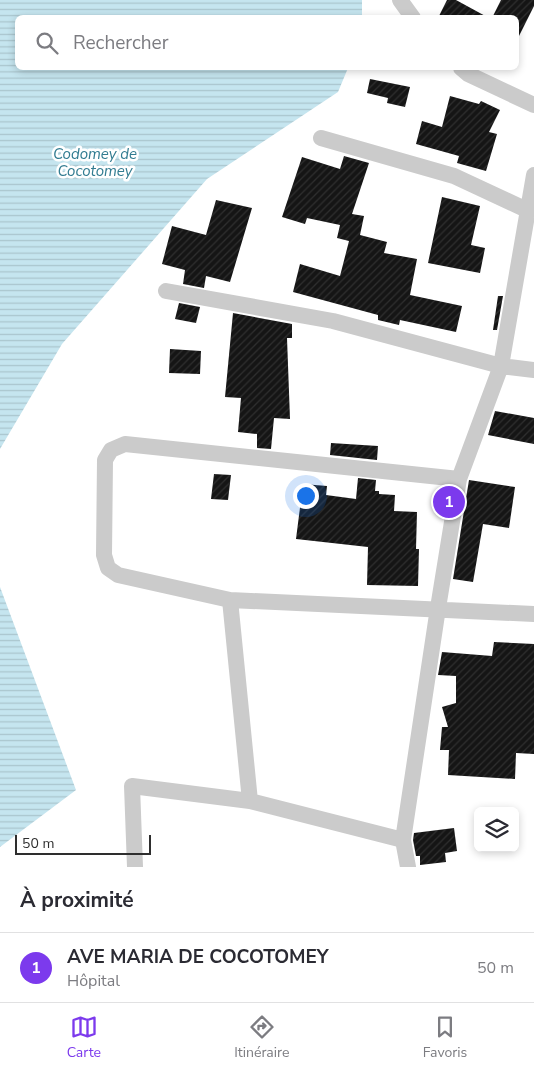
<!DOCTYPE html>
<html lang="fr">
<head>
<meta charset="utf-8">
<style>
	:root { --surface:#fff; --page:#f2f2f3; --text:#2b2b33; --muted:#7c7c81; --line:#e1e1e2; --accent:#7c3aed }
	body { margin:0; font-family:"Nunito Sans",sans-serif; background:var(--page); color:var(--text) }
	.controls { position:absolute; right:15px; bottom:15px; display:grid; overflow:hidden; border-radius:8px; box-shadow:0 2px 8px #0003 }
	.controls button { width:45px; height:45px; display:grid; place-items:center; padding:0; border:0; border-bottom:1px solid var(--line); background:var(--surface); color:var(--text); font:25px sans-serif }
	.scale { position:absolute; left:15px; bottom:12px; width:136px; box-sizing:border-box; padding-left:5px; border:2px solid #2e2e2e; border-top:0; font-size:14px; line-height:18px; white-space:nowrap; color:#2e2e2e; -webkit-text-stroke:4px #fff; paint-order:stroke }
	.you { position:absolute; left:305px; top:495px; width:18px; height:18px; margin:-12px; border:4px solid #fff; border-radius:50%; background:#1a73e8; box-shadow:0 0 0 8px #1a73e833 }
	.badge { display:grid; place-items:center; width:32px; height:32px; border-radius:50%; background:var(--accent); color:#fff; font-size:16px; font-weight:700 }
	.pin { position:absolute; translate:-50% -50%; border:2px solid #fff; box-shadow:0 1px 5px #0006 }
	.list { margin:0; padding:0; list-style:none }
	h2 { display:flex; justify-content:space-between; align-items:center; height:65px; margin:0; padding:0 20px; font-size:21px }
	h2 small { font-size:16px; font-weight:400; color:var(--muted) }
	.list li { display:grid; grid-template-columns:32px 1fr auto; gap:15px; align-items:center; box-sizing:border-box; height:70px; padding:0 20px; border-top:1px solid var(--line) }
	.list b { display:block; font-size:19px; white-space:nowrap }
	.list p { margin:0; font-size:16px; white-space:nowrap; color:var(--muted) }
	.list em { font-size:16px; font-style:normal; color:var(--muted) }
	.icon { flex:none; width:28px; height:28px; fill:none; stroke:currentColor; stroke-width:2; stroke-linecap:round; stroke-linejoin:round }
	.map { position:relative; flex:none; width:534px; height:867px; overflow:hidden }
	.search { position:absolute; background:var(--surface); box-shadow:0 2px 8px #0003; left:15px; right:15px; top:15px; height:55px; display:flex; align-items:center; gap:12px; box-sizing:border-box; padding:0 18px; border-radius:8px; color:var(--muted); font-size:19px }
	.sheet { height:135px; background:var(--surface) }
	nav { display:flex; justify-content:space-around; align-items:center; box-sizing:border-box; height:70px; border-top:1px solid var(--line); background:var(--surface); font-size:14px; color:var(--muted) }
	nav a { display:grid; justify-items:center; gap:2px }
	nav .on { color:var(--accent) }
	.map>svg:first-child { display:block }
	.water { fill:url(#water-rules) }
	.building { fill:url(#building-hatch) }
	.lines { fill:none; stroke-linecap:round; stroke-linejoin:round }
	.street { stroke:#cbcbcb; stroke-width:16 }
	.labels { text-anchor:middle; stroke-width:5; stroke-linejoin:round; paint-order:stroke }
	.water-label { font-size:15px; font-style:italic; fill:#327c91; stroke:#fff }
</style>
</head>
<body>
<div class="map">
<svg width="534" height="867" viewBox="0 0 534 867">
	<defs>
		<pattern id="water-rules" width="6" height="5" patternUnits="userSpaceOnUse" patternTransform="scale(1.25)"><rect width="6" height="5" fill="#c5e5ef"/><path d="M0 2.5h6" fill="none" stroke="#aac5cd"/></pattern>
		<pattern id="building-hatch" width="6" height="6" patternUnits="userSpaceOnUse" patternTransform="scale(1.25)"><rect width="6" height="6" fill="#151515"/><path d="M-1 1l2-2M0 6l6-6M5 7l2-2" fill="none" stroke="#2f2f2f"/></pattern>
	</defs>
	<rect width="100%" height="100%" fill="#fff"/>
	<path class="water" d="M0 0H362V17L18 18V68H348L338 92 207 179 62 344 0 449Z
		M0 587 76 790 0 847Z"/>
	<path class="building" d="M447 0H456L489 18H438Z
		M501 0H534V6L516 42V18H492Z
		M370 79 410 87 405 107 387 103 388 98 367 93Z
		M450 96 479 104 481 101 500 110 489 132 497 134 486 171 457 163 459 156 416 144 422 121 442 127Z
		M344 156 369 163 352 214 364 216 360 235 387 242 384 253 417 259 410 295 462 306 456 332 400 320 399 325 378 320V315L293 292 300 264 340 276 349 241 337 238 340 225 307 218 305 224 282 217 302 157 340 169Z
		M442 197 480 206 471 245 485 248 480 273 428 263Z
		M216 200 252 208 230 282 206 276 204 288 183 284 185 270 162 264 172 226 206 235Z
		M498 296H503L497 330H493Z
		M179 303 200 307 196 323 175 319Z
		M233 313 292 324V338H287L290 419 274 418 271 449 257 448V434L238 432 241 398 225 397Z
		M170 349 201 351 200 374 169 373Z
		M495 411 534 418V444L488 435Z
		M331 443 378 446 377 460 330 455Z
		M214 474 231 475 228 500 211 499Z
		M358 478 376 480 375 491H379V494L395 495 394 511 417 512 416 549H419L418 586 367 585 368 547 296 539 303 484 327 486 326 495 356 499Z
		M469 480 515 487 509 528 483 524 473 582 453 579Z
		M494 642 534 644V754L516 753 515 779 448 775 449 750H440L442 727H448L442 707 456 703V676L438 675 442 652 492 656Z
		M454 828 457 851 445 853 446 862 420 865V856H416L413 840 414 833Z"/>
	<g class="lines">
		<path class="street" d="M400 0 413 18
			M461 68 468 74 534 105
			M321 138 454 176 529 211
			M166 291 333 321 501 366 534 370
			M459 479 125 444 111 450 105 460 104 555 108 568 118 575 230 600 534 614
			M230 600 250 801
			M135 867 132 786 250 801 403 840
			M408 867 403 840 438 608 459 479 501 366 534 175"/>
	</g>
	<g class="labels">
		<g class="water-label">
			<text x="95" y="159">Codomey de<tspan x="95" dy="17">Cocotomey</tspan></text>
		</g>
	</g>
</svg>
<div class="controls">
<button><svg class="icon" aria-label="layers" viewBox="0 0 24 24"><path d="M12 4l9 5-9 5-9-5zM3 14l9 5 9-5"/></svg></button>
</div>
<div class="scale">50 m</div>
<div class="you"></div>
<div class="pin badge" style="left:449px;top:502px">1</div>
<div class="search"><svg class="icon" aria-label="search" viewBox="0 0 24 24"><circle cx="10" cy="10" r="6"/><path d="M15 15l6 6"/></svg>Rechercher</div>
</div>
<section class="sheet">
<h2>À proximité<small></small></h2>
<ul class="list">
<li><span class="badge">1</span><div><b>AVE MARIA DE COCOTOMEY</b><p>Hôpital</p></div><em>50 m</em></li>
</ul>
</section>
<nav>
<a class="on"><svg class="icon" aria-label="map" viewBox="0 0 24 24"><path d="M3 6l6-2 6 2 6-2v14l-6 2-6-2-6 2zM9 4v14M15 6v14"/></svg>Carte</a>
<a><svg class="icon" aria-label="directions" viewBox="0 0 24 24"><path d="M12 3l9 9-9 9-9-9zM9 14v-3h6M13 9l2 2-2 2"/></svg>Itinéraire</a>
<a><svg class="icon" aria-label="saved" viewBox="0 0 24 24"><path d="M7 4h10v16l-5-4-5 4z"/></svg>Favoris</a>
</nav>
</body>
</html>
